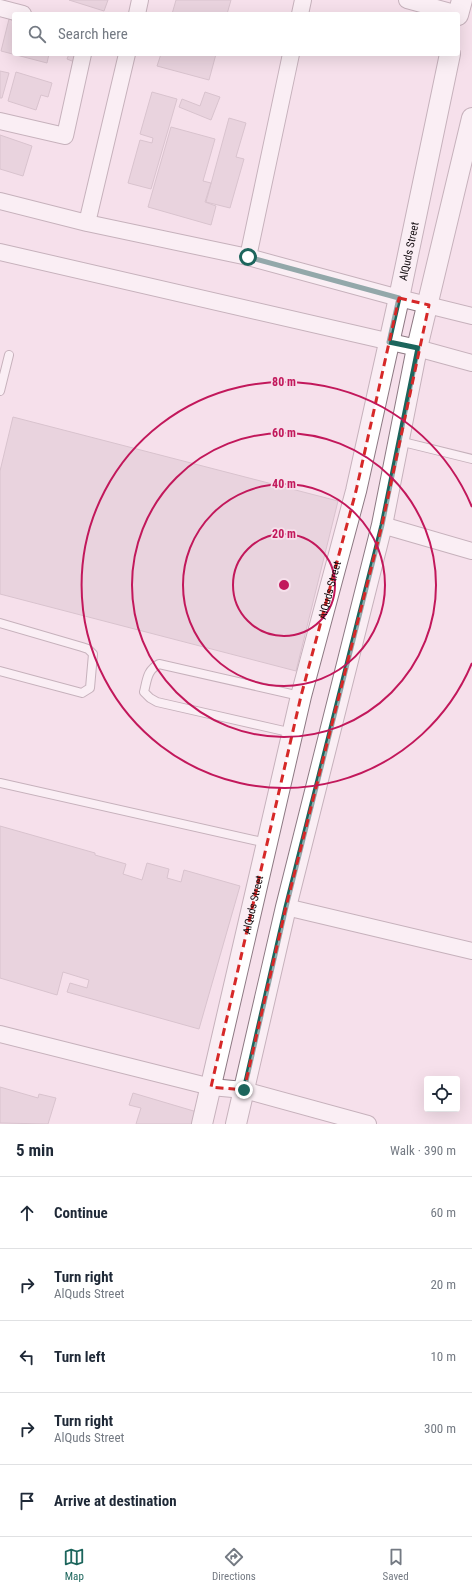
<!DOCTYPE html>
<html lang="en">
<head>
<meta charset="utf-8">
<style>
	:root { --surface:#fff; --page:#f6f6f7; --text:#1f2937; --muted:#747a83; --line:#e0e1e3; --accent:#1c655c }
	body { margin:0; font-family:"Roboto Condensed",sans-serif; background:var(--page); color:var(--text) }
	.controls { position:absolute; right:12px; bottom:12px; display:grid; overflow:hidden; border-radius:4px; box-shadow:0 4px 16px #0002 }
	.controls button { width:36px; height:36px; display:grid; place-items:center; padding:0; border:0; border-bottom:1px solid var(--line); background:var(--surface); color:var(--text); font:20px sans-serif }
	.stop { position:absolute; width:12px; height:12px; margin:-9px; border:3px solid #1c655c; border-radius:50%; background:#fff }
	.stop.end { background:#1c655c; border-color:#fff; box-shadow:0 1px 4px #0008 }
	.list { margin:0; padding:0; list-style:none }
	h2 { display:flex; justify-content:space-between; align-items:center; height:52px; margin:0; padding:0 16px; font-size:17px }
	h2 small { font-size:13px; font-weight:400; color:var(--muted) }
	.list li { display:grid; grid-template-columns:26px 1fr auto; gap:12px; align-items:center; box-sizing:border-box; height:72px; padding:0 16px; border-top:1px solid var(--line) }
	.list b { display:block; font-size:15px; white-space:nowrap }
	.list p { margin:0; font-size:13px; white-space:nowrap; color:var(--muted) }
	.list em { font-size:13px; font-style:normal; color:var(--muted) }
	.icon { flex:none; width:22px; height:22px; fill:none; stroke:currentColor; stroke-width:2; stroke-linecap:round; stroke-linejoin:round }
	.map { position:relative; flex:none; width:472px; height:1124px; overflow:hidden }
	.search { position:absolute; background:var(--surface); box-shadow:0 4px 16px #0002; left:12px; right:12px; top:12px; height:44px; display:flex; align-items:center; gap:10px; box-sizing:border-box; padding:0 14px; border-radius:4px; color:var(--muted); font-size:15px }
	.sheet { height:412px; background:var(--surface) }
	nav { display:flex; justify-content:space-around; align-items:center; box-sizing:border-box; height:56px; border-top:1px solid var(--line); background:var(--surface); font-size:11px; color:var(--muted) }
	nav a { display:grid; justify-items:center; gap:2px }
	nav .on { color:var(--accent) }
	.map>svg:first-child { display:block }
	.building { fill:#dac4cf; stroke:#b59faa }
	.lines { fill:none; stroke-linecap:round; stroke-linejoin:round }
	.service-casing { stroke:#8d7983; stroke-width:10 }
	.minor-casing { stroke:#8d7983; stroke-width:18 }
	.tertiary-casing { stroke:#8d7983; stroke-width:22 }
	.service { stroke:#fff; stroke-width:8 }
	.minor { stroke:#fff; stroke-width:16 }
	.tertiary { stroke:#fff; stroke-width:20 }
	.route { stroke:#1c655c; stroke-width:5 }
	.marked { fill:none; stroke:#d62828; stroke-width:3; stroke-dasharray:8 5; stroke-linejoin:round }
	.ring { fill:none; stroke:#c2185b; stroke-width:2 }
	.labels { text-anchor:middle; stroke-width:3.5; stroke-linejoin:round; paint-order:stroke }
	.street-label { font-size:11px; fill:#120b0f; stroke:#f6e0eb }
	.centre { fill:#c2185b; stroke:#f6e0eb; stroke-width:2 }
	.ring-label { font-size:12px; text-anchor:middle; font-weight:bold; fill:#c2185b; stroke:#f6e0eb; stroke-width:3.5; stroke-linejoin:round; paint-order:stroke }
</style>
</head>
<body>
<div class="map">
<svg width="472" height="1124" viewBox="0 0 472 1124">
	<rect width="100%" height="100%" fill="#f6e0eb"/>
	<path class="building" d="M69 0H108L104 11Z
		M176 0H231L227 14H172Z
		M9 19 14 21V54H49L47 63 1 51Z
		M69 54H80L77 63 67 59Z
		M161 54H216L209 80 157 66Z
		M0 71 9 73 2 98H0Z
		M16 72 52 83 48 97 41 95 36 110 8 101Z
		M152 92 177 99 151 189 128 183 140 140 152 143 153 138 140 134Z
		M205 92 220 97 211 120 179 107 182 99 200 106Z
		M229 118 246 123 236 157 244 159 230 208 206 202Z
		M171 127 215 139 203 181 211 183 205 202 216 206 211 225 148 207Z
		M0 135 32 146 23 176 0 169Z
		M13 417 338 501 296 671 0 594V471Z
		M0 826 95 853V855L126 864 123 874 142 880 147 863 169 869 167 878 181 882 184 870 240 886 199 1029 67 992 70 983 87 988 89 980 63 972 57 995 0 978Z
		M0 1087 38 1098 39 1094 56 1098 48 1124 0 1123Z
		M133 1093 197 1112 193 1124H136L141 1108 129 1105Z"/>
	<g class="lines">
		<defs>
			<path id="service" d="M0 391 9 355
				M399 441 472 459
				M0 623 82 647 88 649 93 654 90 688 82 693 0 671
				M293 733 157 702 150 698 144 692C147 680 147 670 159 664L300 696
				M0 783 267 843"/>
			<path id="minor" d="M407 0 458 14
				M0 8 23 14
				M137 14 140 0
				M300 14 303 0
				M0 121 65 136 83 54
				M0 201 87 223 248 257 399 298 472 316
				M87 223 127 54
				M0 252 417 348 472 363
				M248 257 291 54
				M382 525 472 551
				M286 907 472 951
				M0 1034 211 1087 244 1090 368 1124"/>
			<g id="tertiary">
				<path d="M458 15 462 0"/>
				<path id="s1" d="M202 1124 301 696 356 491 399 298 450 54"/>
				<path d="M236 1124 286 907 382 525 417 348 472 118"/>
			</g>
		</defs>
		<use href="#service" class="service-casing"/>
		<use href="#minor" class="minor-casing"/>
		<use href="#tertiary" class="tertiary-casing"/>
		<use href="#service" class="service"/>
		<use href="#minor" class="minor"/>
		<use href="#tertiary" class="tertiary"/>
	</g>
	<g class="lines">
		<path class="route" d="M244 1090 286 907 382 525 418 348 389 342 399 298 248 257"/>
	</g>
	<path d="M0 0H472V1124H0ZM399 298 429 305 382 525 286 907 244 1090 211 1087 301 696 356 491Z" fill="#f6e0eb" fill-opacity=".55" fill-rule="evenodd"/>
	<path class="marked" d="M399 298 429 305 382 525 286 907 244 1090 211 1087 301 696 356 491Z"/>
	<g class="ring">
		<circle cx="284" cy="585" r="51"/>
		<circle cx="284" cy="585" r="101"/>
		<circle cx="284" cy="585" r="152"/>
		<path d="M472 663A203 203 0 1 1 472 507"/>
	</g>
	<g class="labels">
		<g class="street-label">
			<text dy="4" stroke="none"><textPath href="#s1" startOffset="897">AlQuds Street</textPath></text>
			<text dy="4" stroke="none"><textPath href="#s1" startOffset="549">AlQuds Street</textPath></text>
			<text dy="4" stroke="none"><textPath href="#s1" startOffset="225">AlQuds Street</textPath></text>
		</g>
	</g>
	<circle cx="284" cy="585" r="6" class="centre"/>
	<g class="ring-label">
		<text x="284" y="386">80 m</text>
		<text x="284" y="437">60 m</text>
		<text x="284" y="488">40 m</text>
		<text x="284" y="538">20 m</text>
	</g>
</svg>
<div class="controls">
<button><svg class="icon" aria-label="locate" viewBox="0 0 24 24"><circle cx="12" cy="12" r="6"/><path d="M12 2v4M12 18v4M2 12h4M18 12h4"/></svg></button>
</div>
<div class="stop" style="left:248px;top:257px"></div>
<div class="stop end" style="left:244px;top:1090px"></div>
<div class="search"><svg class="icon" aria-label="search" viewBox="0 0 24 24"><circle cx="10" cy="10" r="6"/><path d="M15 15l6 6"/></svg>Search here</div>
</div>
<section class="sheet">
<h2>5 min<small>Walk · 390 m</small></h2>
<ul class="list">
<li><svg class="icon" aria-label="ahead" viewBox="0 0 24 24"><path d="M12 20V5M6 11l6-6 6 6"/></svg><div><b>Continue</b></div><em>60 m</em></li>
<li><svg class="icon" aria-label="right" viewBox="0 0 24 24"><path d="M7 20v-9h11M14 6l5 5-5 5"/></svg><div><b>Turn right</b><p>AlQuds Street</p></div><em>20 m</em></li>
<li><svg class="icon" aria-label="left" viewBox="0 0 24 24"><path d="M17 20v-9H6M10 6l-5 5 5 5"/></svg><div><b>Turn left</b></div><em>10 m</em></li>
<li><svg class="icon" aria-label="right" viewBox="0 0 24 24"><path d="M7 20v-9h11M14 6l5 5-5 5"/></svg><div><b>Turn right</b><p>AlQuds Street</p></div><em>300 m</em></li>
<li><svg class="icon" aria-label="arrive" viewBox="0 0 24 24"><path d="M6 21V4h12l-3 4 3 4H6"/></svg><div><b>Arrive at destination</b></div></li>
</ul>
</section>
<nav>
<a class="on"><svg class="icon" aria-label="map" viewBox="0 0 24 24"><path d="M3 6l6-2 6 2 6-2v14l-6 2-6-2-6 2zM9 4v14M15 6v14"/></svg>Map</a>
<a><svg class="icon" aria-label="directions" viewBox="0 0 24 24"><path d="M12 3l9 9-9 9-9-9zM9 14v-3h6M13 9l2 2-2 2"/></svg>Directions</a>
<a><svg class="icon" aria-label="saved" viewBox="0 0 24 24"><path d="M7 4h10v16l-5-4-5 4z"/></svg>Saved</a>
</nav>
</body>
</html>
